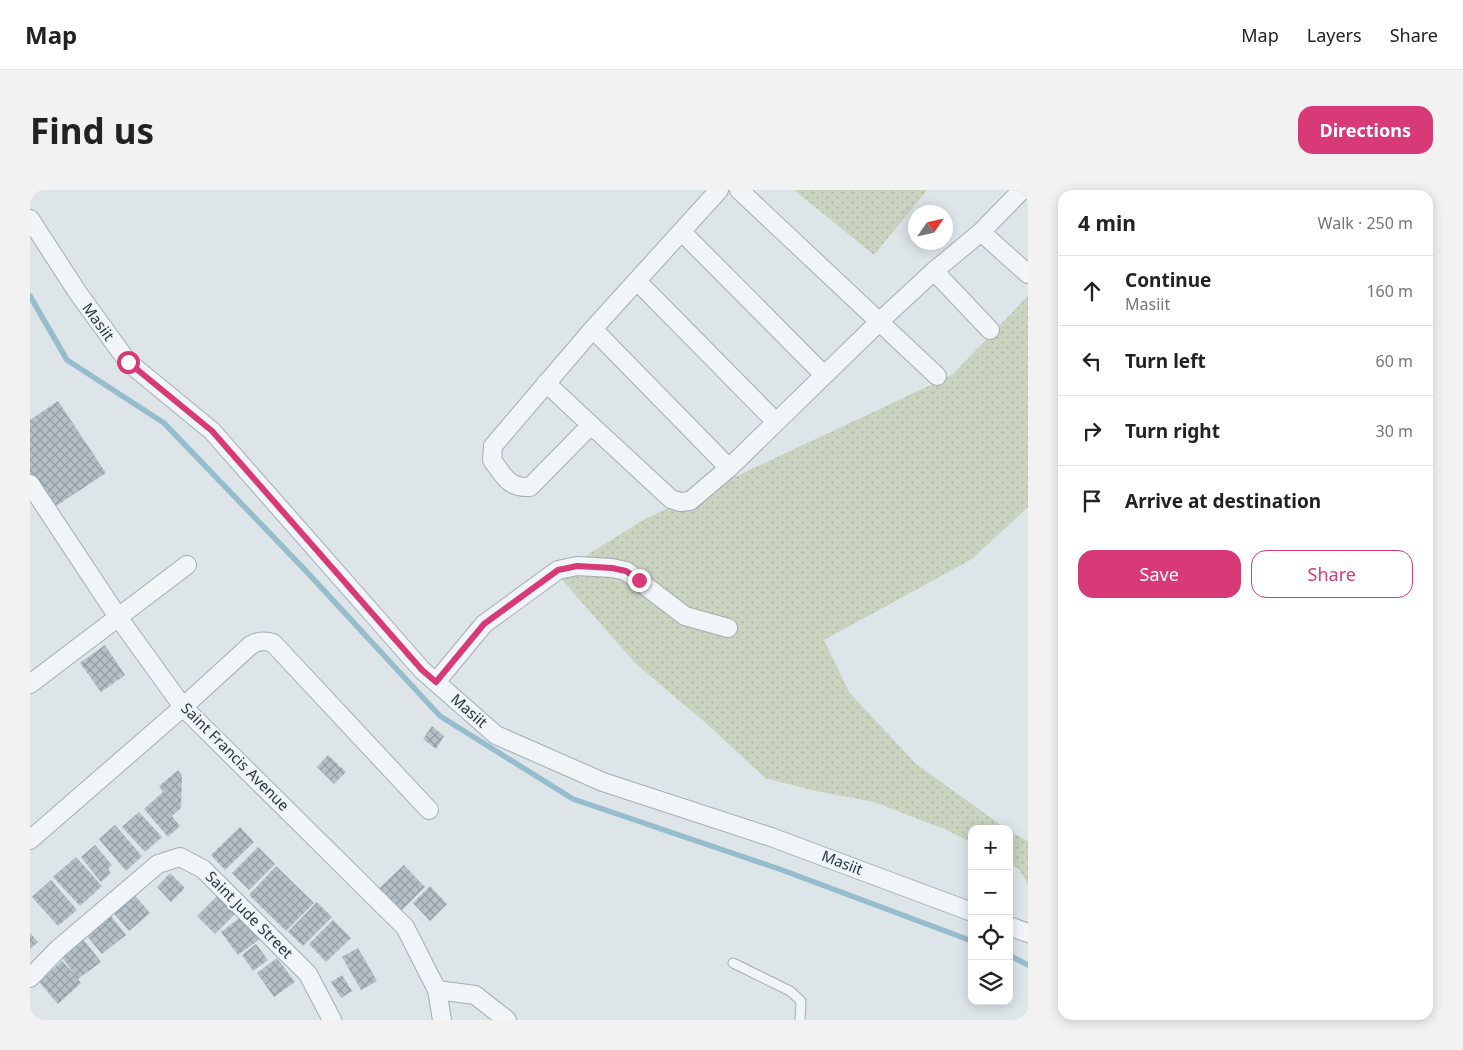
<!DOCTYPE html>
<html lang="en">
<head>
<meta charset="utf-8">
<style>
	:root { --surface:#fff; --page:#f2f2f2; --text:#222; --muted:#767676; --line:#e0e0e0; --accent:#d83977 }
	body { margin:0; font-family:"Noto Sans",sans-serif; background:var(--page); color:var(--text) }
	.controls { position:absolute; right:15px; bottom:15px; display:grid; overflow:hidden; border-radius:10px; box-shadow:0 2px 12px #0003 }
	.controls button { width:45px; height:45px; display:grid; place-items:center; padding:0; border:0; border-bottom:1px solid var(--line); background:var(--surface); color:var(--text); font:25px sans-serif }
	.compass { position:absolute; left:878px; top:15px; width:45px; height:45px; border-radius:50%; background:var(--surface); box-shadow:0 2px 12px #0003; rotate:56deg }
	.stop { position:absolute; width:15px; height:15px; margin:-11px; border:4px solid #d83977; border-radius:50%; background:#fff }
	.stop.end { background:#d83977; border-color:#fff; box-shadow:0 1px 5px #0008 }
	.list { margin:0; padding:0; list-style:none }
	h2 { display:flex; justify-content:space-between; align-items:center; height:65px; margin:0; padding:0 20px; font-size:21px }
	h2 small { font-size:16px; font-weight:400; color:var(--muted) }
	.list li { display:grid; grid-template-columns:32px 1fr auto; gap:15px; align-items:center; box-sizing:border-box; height:70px; padding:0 20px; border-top:1px solid var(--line) }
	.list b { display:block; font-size:19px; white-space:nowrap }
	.list p { margin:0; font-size:16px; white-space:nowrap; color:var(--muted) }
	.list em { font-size:16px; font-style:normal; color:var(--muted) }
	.actions { display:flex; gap:10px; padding:15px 20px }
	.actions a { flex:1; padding:11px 0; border:1px solid var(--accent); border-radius:15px; text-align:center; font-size:18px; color:var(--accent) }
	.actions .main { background:var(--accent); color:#fff }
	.icon { flex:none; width:28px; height:28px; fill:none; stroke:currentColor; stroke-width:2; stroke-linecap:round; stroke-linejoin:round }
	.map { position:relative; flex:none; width:998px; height:830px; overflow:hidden; border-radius:15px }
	header { display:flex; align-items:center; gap:30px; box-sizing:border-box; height:70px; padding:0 25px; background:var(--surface); border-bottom:1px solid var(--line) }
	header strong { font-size:24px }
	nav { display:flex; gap:28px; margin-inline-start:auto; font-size:18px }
	.intro { display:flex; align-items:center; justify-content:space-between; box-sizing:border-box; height:120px; padding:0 30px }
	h1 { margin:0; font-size:35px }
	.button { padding:12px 22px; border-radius:15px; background:var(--accent); color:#fff; font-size:18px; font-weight:700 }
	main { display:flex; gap:30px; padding:0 30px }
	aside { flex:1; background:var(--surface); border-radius:15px; box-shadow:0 2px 12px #0003 }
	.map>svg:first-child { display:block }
	.grass { fill:url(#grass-dots) }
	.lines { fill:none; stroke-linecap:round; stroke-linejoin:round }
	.stream { stroke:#96bdcc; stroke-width:5.5 }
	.building { fill:url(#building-cross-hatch) }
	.lane-casing { stroke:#a3adb3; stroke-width:11 }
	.street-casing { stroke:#a3adb3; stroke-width:20 }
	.lane { stroke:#f1f5f7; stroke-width:9 }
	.street { stroke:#f1f5f7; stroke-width:18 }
	.route { stroke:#d83977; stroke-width:6 }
	.labels { text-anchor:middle; stroke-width:4.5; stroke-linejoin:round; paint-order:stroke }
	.street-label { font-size:15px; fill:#263641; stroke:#eef3f6 }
</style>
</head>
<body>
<header>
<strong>Map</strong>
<nav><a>Map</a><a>Layers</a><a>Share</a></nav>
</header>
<div class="intro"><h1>Find us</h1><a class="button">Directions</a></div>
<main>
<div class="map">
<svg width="998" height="830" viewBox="0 0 998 830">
	<defs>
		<pattern id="grass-dots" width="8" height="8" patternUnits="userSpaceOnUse" patternTransform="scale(1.25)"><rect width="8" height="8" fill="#c9d3bf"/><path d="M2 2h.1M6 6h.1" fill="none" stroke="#acb6a5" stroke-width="1.8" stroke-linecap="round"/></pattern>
		<pattern id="building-cross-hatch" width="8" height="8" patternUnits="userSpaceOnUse" patternTransform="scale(1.25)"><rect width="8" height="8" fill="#b5bfc6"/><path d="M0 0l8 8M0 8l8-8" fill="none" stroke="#939ca2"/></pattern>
	</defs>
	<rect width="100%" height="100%" fill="#dee5e9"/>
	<path class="grass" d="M764 0H897L844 65Z
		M998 106V317L942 369 794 450 819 502 885 573 976 639H942V653L917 640 844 612 782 600 735 588 677 534 606 474 527 384 613 330 922 185Z
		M979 641 998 651V694L988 678 979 674Z"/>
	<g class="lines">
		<path class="stream" d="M0 106 37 170 134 233 276 381 410 526 543 609 752 680 942 751
			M979 765 998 775"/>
	</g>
	<path class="building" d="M28 211 76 283 23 318 0 283V230Z
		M75 455 95 485 71 502 50 473Z
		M402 536 414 546 406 559 393 549Z
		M298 565 316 582 304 594 287 577Z
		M148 580 152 585 151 618 142 626 150 636 138 647 114 619 133 602 129 596Z
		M109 622 132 647 115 662 92 637Z
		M85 635 112 666 96 681 69 649Z
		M210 637 224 652 195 680 181 665Z
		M65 655 82 675 78 679 81 683 71 692 51 667Z
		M228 657 245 674 219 700 202 683Z
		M46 667 72 696 50 716 23 687Z
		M374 675 395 697 368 724 346 701Z
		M246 676 284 713 256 741 219 705Z
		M140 683 155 698 141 712 127 697Z
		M21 690 47 720 28 736 2 707Z
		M400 696 417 714 400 731 383 713Z
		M101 701 120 723 99 741 81 720Z
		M192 701 210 719 185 744 167 726Z
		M287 712 302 727 273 756 258 742Z
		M77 721 96 745 72 764 53 741Z
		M212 726 230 749 208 765 191 742Z
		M303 730 321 748 296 772 279 754Z
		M0 743 8 752 0 759Z
		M53 749 71 772 48 789 51 793 28 814 9 792 32 771 46 786 31 766Z
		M226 754 238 770 223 781 212 765Z
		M328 758 347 791 331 800 312 767Z
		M247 768 265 792 244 807 227 783Z
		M312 785 322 801 311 808 301 792Z"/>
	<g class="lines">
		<defs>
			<path id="lane" d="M703 773 760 801 771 811 770 830"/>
			<path id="street" d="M689 0 563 139 463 256 462 270C474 286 478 298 500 297L561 235 641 309 650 312 660 311 699 278 849 132 904 81 951 42 992 0
				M709 0 907 186
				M0 29 48 103 98 172 182 241 392 480 466 545 573 592 741 647 942 722
				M652 42 794 185
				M951 42 998 84
				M904 81 960 140
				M607 91 746 232
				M563 139 699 278
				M516 193 561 235
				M0 294 88 427 153 517 375 737 407 800 412 830
				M406 492 454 434 528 380 547 376 582 378 596 381 655 426 698 438
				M0 494 157 375
				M0 650 153 517 221 455C228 451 234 450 243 453L399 620
				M979 736 998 743
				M0 788 28 759 128 674 150 667 173 679 278 784 302 830
				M407 800 445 805 477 830"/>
		</defs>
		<use href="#lane" class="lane-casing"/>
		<use href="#street" class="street-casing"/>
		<use href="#lane" class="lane"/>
		<use href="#street" class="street"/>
	</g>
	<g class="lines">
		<path class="route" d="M98 172 182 241 392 480 406 492 454 434 528 380 547 376 582 378 596 381 609 390"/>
	</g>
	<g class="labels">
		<g class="street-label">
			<text transform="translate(68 132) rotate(54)" y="5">Masiit</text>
			<text transform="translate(439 521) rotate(41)" y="5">Masiit</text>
			<text transform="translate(205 567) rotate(45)" y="5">Saint Francis Avenue</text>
			<text transform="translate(812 673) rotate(21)" y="5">Masiit</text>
			<text transform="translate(219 725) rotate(45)" y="5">Saint Jude Street</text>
		</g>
	</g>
</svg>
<div class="controls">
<button>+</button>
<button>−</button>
<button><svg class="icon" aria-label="locate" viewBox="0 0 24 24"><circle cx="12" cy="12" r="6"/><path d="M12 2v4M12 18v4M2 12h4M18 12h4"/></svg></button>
<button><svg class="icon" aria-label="layers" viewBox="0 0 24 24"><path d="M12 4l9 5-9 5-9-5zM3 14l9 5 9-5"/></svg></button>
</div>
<svg class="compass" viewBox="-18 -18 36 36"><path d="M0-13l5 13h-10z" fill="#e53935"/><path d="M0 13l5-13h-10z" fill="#767676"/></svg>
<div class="stop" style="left:98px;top:172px"></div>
<div class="stop end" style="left:609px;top:390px"></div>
</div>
<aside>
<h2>4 min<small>Walk · 250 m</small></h2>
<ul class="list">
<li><svg class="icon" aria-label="ahead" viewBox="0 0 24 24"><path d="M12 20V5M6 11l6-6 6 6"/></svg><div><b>Continue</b><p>Masiit</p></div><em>160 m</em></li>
<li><svg class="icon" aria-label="left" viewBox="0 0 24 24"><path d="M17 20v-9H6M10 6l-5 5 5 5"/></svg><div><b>Turn left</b></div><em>60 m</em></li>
<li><svg class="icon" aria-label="right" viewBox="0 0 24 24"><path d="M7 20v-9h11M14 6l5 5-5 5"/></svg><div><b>Turn right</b></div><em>30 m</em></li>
<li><svg class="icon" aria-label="arrive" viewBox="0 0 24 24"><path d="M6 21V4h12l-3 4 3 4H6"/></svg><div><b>Arrive at destination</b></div></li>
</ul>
<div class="actions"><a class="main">Save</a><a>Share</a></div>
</aside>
</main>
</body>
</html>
